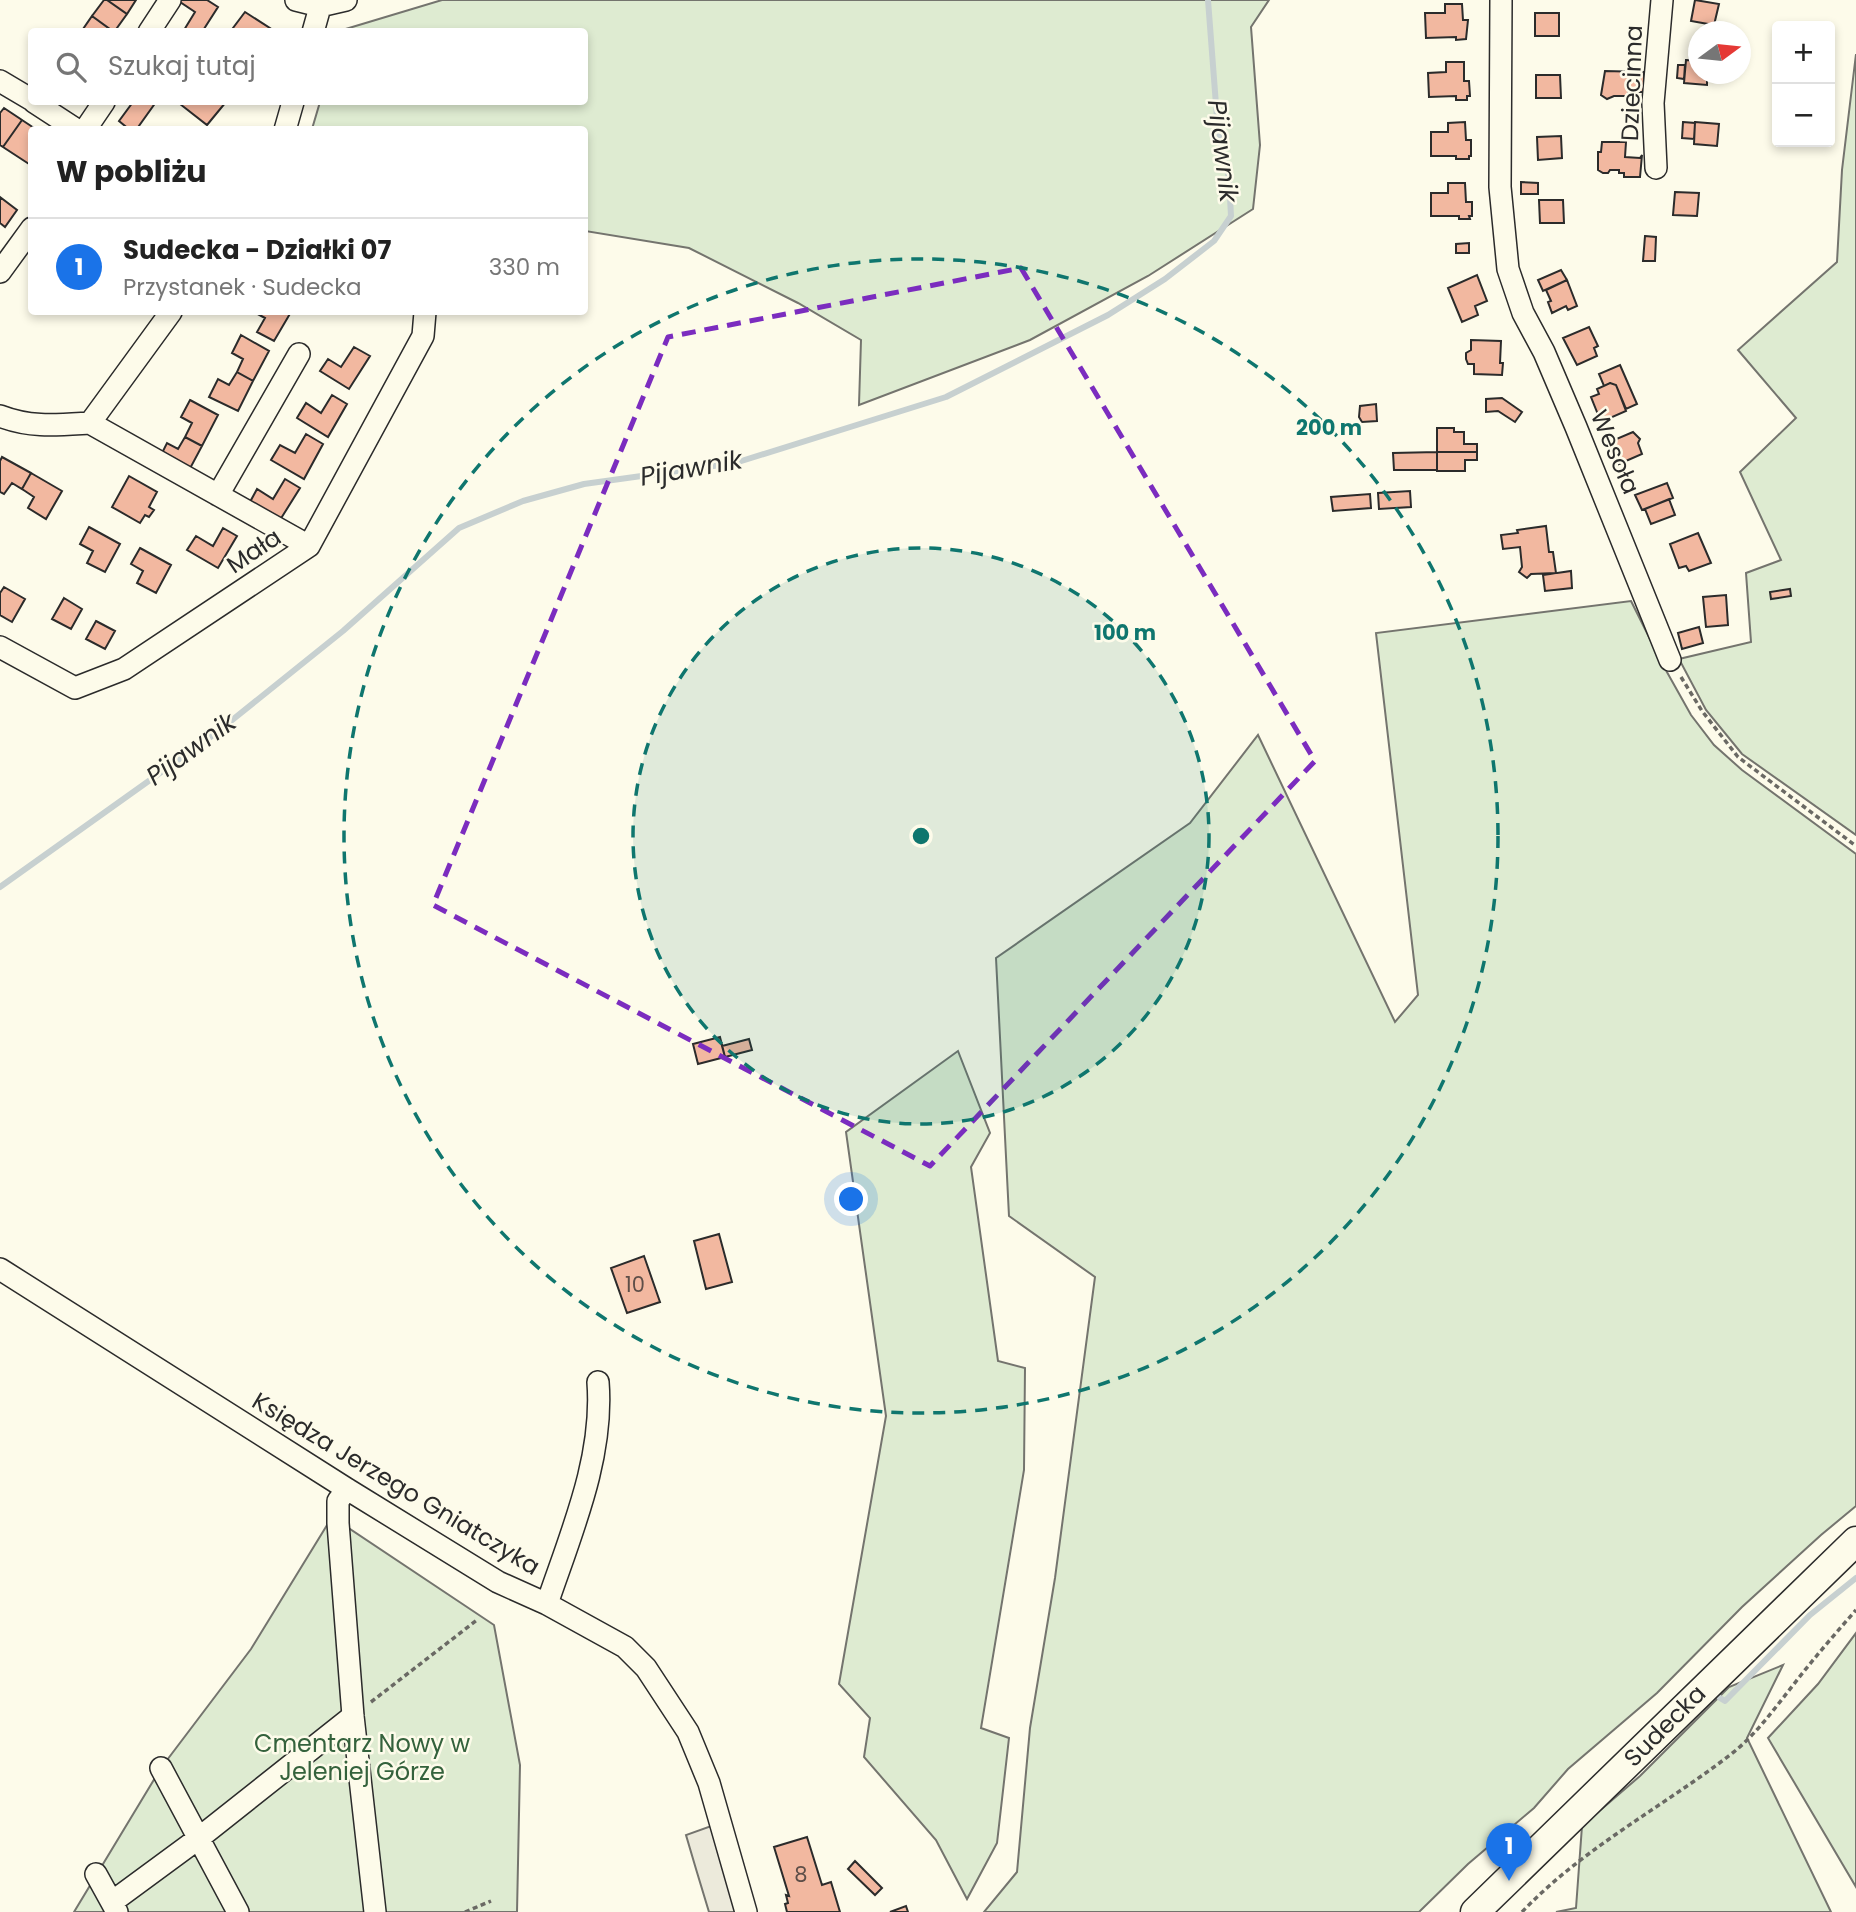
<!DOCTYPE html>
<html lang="pl">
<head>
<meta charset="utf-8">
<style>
	:root { --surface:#fff; --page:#f6f6f6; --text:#222; --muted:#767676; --line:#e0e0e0; --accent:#1a73e8 }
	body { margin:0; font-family:Poppins,sans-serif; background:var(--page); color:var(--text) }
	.controls { position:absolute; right:21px; top:21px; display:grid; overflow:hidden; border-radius:7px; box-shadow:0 4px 10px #0003 }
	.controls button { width:63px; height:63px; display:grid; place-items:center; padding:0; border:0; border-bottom:2px solid var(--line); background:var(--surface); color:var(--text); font:35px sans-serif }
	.compass { position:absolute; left:1688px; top:21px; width:63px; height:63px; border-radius:50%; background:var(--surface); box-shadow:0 4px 10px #0003; rotate:75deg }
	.you { position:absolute; left:852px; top:1200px; width:24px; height:24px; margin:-18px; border:5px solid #fff; border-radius:50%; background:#1a73e8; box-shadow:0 0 0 10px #1a73e833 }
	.badge { display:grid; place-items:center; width:46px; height:46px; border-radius:50%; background:var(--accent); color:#fff; font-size:23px; font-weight:700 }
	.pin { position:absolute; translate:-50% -58px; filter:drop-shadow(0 2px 4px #0008) }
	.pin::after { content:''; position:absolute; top:37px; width:24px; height:21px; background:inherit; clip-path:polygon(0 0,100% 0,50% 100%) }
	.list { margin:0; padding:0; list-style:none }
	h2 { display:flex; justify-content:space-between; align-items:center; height:91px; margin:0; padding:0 28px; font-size:30px }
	h2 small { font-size:23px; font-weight:400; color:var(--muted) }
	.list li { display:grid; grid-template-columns:46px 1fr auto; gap:21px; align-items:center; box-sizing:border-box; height:98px; padding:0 28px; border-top:2px solid var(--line) }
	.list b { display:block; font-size:26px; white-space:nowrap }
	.list p { margin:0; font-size:23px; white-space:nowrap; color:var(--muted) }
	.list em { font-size:23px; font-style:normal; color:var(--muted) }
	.icon { flex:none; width:38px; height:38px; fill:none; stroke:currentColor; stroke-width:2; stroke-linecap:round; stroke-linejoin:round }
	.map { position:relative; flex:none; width:1856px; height:1912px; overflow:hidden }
	.search { position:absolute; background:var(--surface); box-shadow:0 4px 10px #0003; left:28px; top:28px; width:560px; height:77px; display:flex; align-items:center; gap:18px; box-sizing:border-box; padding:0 24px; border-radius:7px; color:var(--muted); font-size:26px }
	.panel { position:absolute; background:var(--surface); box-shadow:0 4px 10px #0003; left:28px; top:126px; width:560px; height:189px; border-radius:7px }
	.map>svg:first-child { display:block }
	.green { fill:#deebd1; stroke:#74746e; stroke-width:2 }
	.parking { fill:#eceadb; stroke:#74746e; stroke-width:2 }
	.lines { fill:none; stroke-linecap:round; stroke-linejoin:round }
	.stream { stroke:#c7d0d0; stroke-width:6 }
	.building { fill:#f2b8a0; stroke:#2b2b2b; stroke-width:2 }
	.minor-casing { stroke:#2b2b2b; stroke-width:24 }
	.major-casing { stroke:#2b2b2b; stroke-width:31 }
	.path { stroke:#6a6964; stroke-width:3.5; stroke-dasharray:5 3.5; stroke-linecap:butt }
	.minor { stroke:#fdfbea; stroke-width:21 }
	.major { stroke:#fdfbea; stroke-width:28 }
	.marked { fill:none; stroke:#7b2cbf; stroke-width:5; stroke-dasharray:14 9; stroke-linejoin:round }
	.ring { fill:none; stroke:#0f766e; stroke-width:3.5; stroke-dasharray:12 9 }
	.labels { text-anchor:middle; stroke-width:5; stroke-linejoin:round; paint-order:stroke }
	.number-label { font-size:21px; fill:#5d4e48 }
	.street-label { font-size:24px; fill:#2b2b2b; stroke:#fdfbea }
	.park-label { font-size:24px; fill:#34623c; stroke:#fdfbea }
	.water-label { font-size:26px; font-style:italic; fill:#2b2b2b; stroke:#fdfbea }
	.centre { fill:#0f766e; stroke:#fdfbea; stroke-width:3.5 }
	.ring-label { font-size:21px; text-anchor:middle; font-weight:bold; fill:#0f766e; stroke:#fdfbea; stroke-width:5; stroke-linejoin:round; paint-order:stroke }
</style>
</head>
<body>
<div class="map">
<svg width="1856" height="1912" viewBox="0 0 1856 1912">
	<rect width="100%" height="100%" fill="#fdfbea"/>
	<path class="green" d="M442 0H1269L1251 27 1260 145 1253 209 1148 276 1030 340 859 405 861 340 798 303 689 248 585 231 584 130 312 129 320 102H584V32L339 31Z
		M1856 54V835L1742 754 1706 710 1679 659 1751 642 1746 573 1781 560 1740 472 1796 418 1738 350 1837 262 1842 170Z
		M1631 601 1663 665 1691 715 1714 745 1742 770 1856 854V1506L1821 1535 1742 1607 1657 1693 1568 1769 1534 1808 1468 1864 1419 1912H984L1017 1872 1030 1728 1055 1578 1095 1277 1009 1216 996 958 1190 823 1258 735 1395 1022 1418 995 1376 633Z
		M958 1051 990 1133 971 1167 998 1361 1025 1368 1024 1470 981 1728 1009 1738 997 1843 967 1899 936 1840 864 1757 870 1718 839 1684 886 1416 846 1132Z
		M332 1517 494 1625 520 1765 517 1912H74L161 1768 251 1649Z
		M1856 1633V1887L1768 1738 1818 1684Z
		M1783 1665 1747 1738 1831 1912H1556L1576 1908 1582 1826 1640 1776 1729 1687Z"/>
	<path class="parking" d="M714 1825 740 1912H709L696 1869 686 1835Z"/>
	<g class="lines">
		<path class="stream" d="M0 887 216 733 343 631 459 528 523 501 584 484 735 463 946 397 1108 315 1165 279 1214 241 1231 216 1229 178 1218 131 1208 0
			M1720 1698 1725 1701 1810 1615 1856 1578"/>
	</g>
	<path class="building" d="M104 0H107L127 14 114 32 92 16Z
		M107 0H136L127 14Z
		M177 0H207L218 7 202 32H186L184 30 195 12Z
		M1695 0 1719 4 1714 25 1691 21Z
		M1445 4H1462L1463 20H1468L1466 39 1456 40V37L1426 38 1425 13H1445Z
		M245 12 276 32H230Z
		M1535 13H1559V36H1535Z
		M92 16 114 32H81Z
		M1686 60 1699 61V74H1707V85L1684 83Z
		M1446 62H1464V81H1469L1470 96H1467V100H1456V96L1429 97 1428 73 1446 72Z
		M1678 65H1685L1684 79 1677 78Z
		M1605 71 1644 72V92H1628V96H1614L1607 99 1601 95Z
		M1536 75H1560L1561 98H1536Z
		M133 102H156L136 130H130L119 121Z
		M182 102H226L207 125 180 104Z
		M4 108 22 120 3 147 0 145V113Z
		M22 120 37 130H32V160L29 164 3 147Z
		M1465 122 1466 140H1471V156H1469V159H1456V156H1431V132H1448V123Z
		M1683 122 1695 123 1694 139 1682 138Z
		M1695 122 1719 124 1717 146 1694 144Z
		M1561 136 1562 158 1538 160 1537 137Z
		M1602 142H1626L1625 157 1640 158 1642 155 1640 177H1624V173H1619V170H1610L1608 173H1603L1598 170V152H1601Z
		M1521 182 1538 183V194H1521Z
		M1448 183H1465L1466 202H1472V216H1469L1470 219H1459V216H1431V193H1448Z
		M1675 192 1699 193 1697 216 1673 215Z
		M0 197 17 210 5 227 0 223Z
		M1539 200H1563L1564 223H1540Z
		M1645 236 1656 237 1655 261H1643Z
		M1469 243V253H1456V244Z
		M1561 270 1567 280 1543 291 1538 280Z
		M1477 275 1487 301 1475 306 1478 315 1462 322 1448 288Z
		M1567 280 1577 306 1568 310 1566 306 1552 313 1548 302 1551 301 1546 290Z
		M254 312H291L274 341 257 332 265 318Z
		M1589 327 1598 346 1594 348 1597 356 1577 365 1563 338Z
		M241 335 269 351 253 381 237 372 243 359 232 353Z
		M1471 340 1501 341 1500 363H1503L1502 375 1474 374V364H1468L1466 359V353L1471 350Z
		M354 347 370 356 349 389 320 371 328 359 341 367Z
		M1620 365 1637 404 1626 409 1616 385 1610 383 1604 386 1599 374Z
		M237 372 253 381 238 411 209 397 218 379 229 385Z
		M1610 383 1616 385 1626 411 1601 422 1591 397 1599 394 1597 389Z
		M332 395 347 404 328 437 297 418 306 403 321 413Z
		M1502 398 1522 412 1515 422 1498 411 1486 412V399Z
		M190 400 218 415 202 446 185 437 192 423 181 417Z
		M1376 404 1377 421 1362 422 1359 417 1360 406Z
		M1437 428H1454V432H1464V444H1477V452H1437Z
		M1633 432 1640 439 1638 443 1642 454 1619 464 1614 440Z
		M306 434 323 444 304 479 271 460 280 445 295 453Z
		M185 437 202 446 186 476 158 461 167 443 178 449Z
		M1437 452H1477V460H1465V471H1437Z
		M1437 452V470H1394L1393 453Z
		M2 457 31 473 22 489 12 483 4 494 0 492V461Z
		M31 473 62 491 46 519 28 508 34 497 22 489Z
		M129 476 157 492 149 507 154 510 149 517 145 515 140 523 112 507Z
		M285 479 300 488 280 520 250 502 257 489 273 499Z
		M1667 483 1673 498 1642 510 1635 495Z
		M1410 491 1411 507 1379 509 1378 493Z
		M1370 494 1371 508 1333 511 1331 497Z
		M1669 499 1675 515 1651 524 1645 509Z
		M1546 526 1549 552H1553L1556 573 1531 574 1527 578 1519 572 1522 567 1520 547 1503 549 1501 535 1518 533 1517 530Z
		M89 527 120 544 105 572 87 563 93 551 80 544Z
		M223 528 237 536 218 568 187 550 196 536 213 546Z
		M1698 533 1711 563 1689 571 1686 566 1679 568 1670 544Z
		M140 548 171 565 156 593 137 583 143 571 131 564Z
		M1571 571 1572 588 1545 591 1543 575Z
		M4 587 25 599 12 622 0 615V593Z
		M1790 589 1791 596 1771 599 1770 592Z
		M1726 595 1728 625 1706 627 1703 597Z
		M64 598 82 609 71 629 52 619Z
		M96 621 115 631 105 649 86 639Z
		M1699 627 1703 643 1682 649 1678 633Z
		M720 1037 725 1057 698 1064 693 1044Z
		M749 1039 752 1050 725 1057 722 1046Z
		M719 1234 732 1282 706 1289 694 1241Z
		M644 1256 660 1302 627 1313 611 1268Z
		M807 1837 822 1885 831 1882 840 1912H787L785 1904 788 1903 786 1895 789 1896 774 1847Z
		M855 1861 882 1888 875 1895 848 1869Z
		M906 1906 908 1912H890Z"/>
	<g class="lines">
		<defs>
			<path id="minor" d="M296 0 320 6 346 0
				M1501 0 1500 187 1508 269 1523 313 1544 352 1576 427 1670 660
				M149 32 170 0
				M313 32 322 0
				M0 81 32 100
				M34 102 77 130
				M85 130 104 102
				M285 130 293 102
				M1656 168 1653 103 1662 0
				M0 272 32 228
				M0 416C31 428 57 425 90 423L171 312
				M90 423 309 546
				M218 495 299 354
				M0 647 75 688 124 669 309 546 423 336 425 312
				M0 1269 347 1489 498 1582 547 1604 625 1647 646 1668 688 1732 709 1783 746 1912
				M347 1489 338 1501V1523L353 1716 375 1912
				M547 1604C571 1533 604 1458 598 1382
				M161 1768 238 1912
				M96 1874 117 1912
				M112 1902 199 1838 353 1716"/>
			<path id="major" d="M1475 1912 1856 1541"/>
		</defs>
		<use href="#minor" class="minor-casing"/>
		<use href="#major" class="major-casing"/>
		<path class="path" d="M1681 677 1702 711 1738 757 1856 846
			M371 1702 477 1620
			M465 1912 491 1901
			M1522 1912C1583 1848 1661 1808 1730 1755 1756 1735 1774 1709 1794 1684 1814 1658 1835 1634 1856 1610"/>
		<use href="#minor" class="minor"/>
		<use href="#major" class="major"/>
	</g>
	<path class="marked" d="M1021 268 1315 761 930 1166 433 905 668 337Z"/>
	<circle cx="921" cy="836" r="288" fill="#0f766e" fill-opacity=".12"/>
	<g class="ring">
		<circle cx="921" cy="836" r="288"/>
		<circle cx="921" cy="836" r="577"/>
	</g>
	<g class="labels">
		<g class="number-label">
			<text x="635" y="1292">10</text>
			<text x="801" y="1882">8</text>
		</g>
		<g class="street-label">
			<text transform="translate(1632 83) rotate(-88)" y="8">Dziecinna</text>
			<text transform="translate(1615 452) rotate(67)" y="8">Wesoła</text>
			<text transform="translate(254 551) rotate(-34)" y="8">Mała</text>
			<text transform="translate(396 1484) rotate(31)" y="8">Księdza Jerzego Gniatczyka</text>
			<text transform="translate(1665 1726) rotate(-45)" y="8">Sudecka</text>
		</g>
		<g class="park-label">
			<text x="362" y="1752">Cmentarz Nowy w<tspan x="362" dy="28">Jeleniej Górze</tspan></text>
		</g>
		<g class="water-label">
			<text transform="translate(1223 151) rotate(83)" y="9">Pijawnik</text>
			<text transform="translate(691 468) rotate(-10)" y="9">Pijawnik</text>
			<text transform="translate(191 749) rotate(-36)" y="9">Pijawnik</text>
		</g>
	</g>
	<circle cx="921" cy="836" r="10" class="centre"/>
	<g class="ring-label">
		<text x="1329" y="435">200 m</text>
		<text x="1125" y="640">100 m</text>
	</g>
</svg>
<div class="controls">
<button>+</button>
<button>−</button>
</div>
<svg class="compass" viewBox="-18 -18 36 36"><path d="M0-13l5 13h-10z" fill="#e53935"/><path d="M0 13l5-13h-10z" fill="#767676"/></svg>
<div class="you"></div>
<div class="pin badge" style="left:1509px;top:1881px">1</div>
<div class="search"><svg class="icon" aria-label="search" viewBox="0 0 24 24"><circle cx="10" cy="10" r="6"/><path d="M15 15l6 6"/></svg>Szukaj tutaj</div>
<section class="panel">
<h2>W pobliżu<small></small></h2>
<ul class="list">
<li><span class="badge">1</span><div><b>Sudecka - Działki 07</b><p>Przystanek · Sudecka</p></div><em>330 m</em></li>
</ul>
</section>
</div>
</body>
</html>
